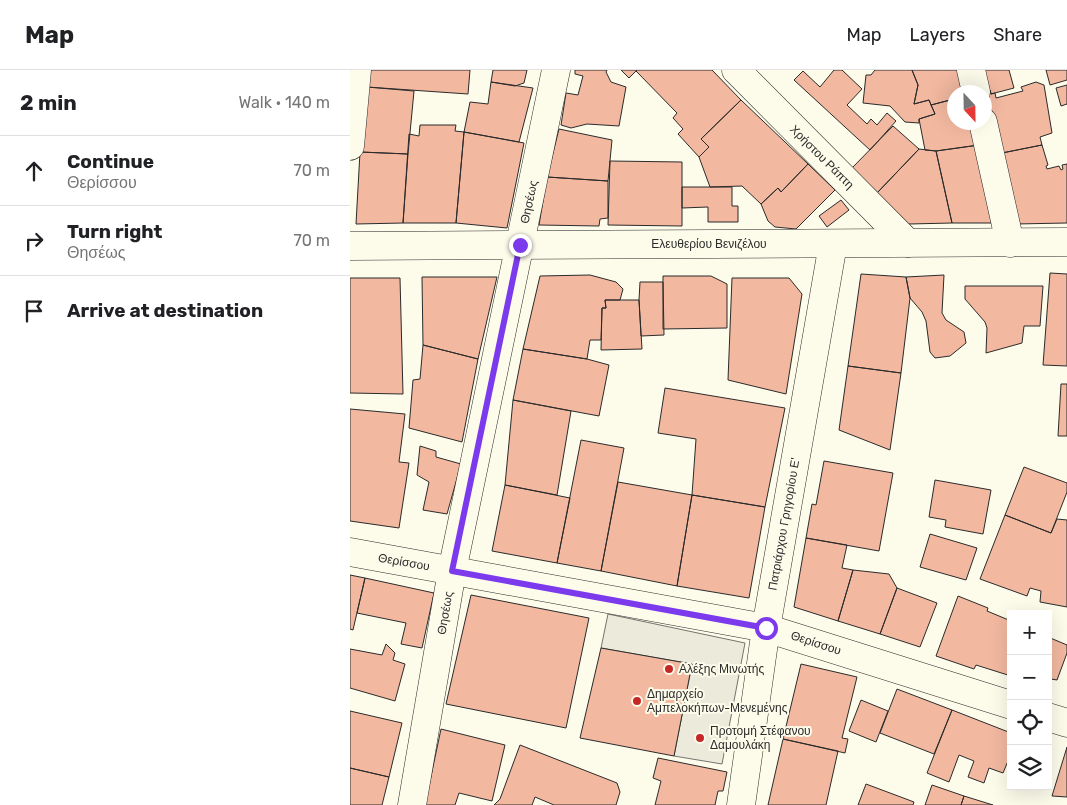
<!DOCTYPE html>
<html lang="en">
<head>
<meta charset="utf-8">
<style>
	:root { --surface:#fff; --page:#f6f6f6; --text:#202124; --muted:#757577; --line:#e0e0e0 }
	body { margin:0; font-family:Rubik,sans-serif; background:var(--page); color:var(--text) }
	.controls { position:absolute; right:15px; bottom:15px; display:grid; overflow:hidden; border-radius:0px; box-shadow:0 5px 20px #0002 }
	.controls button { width:45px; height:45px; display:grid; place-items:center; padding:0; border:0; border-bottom:1px solid var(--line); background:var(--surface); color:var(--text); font:25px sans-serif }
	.compass { position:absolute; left:597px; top:15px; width:45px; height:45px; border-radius:50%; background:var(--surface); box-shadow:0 5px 20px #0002; rotate:158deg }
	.stop { position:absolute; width:15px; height:15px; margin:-11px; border:4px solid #7c3aed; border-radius:50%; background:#fff }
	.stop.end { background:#7c3aed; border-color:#fff; box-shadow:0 1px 5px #0008 }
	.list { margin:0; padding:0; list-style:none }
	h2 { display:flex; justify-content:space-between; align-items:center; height:65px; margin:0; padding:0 20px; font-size:21px }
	h2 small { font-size:16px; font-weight:400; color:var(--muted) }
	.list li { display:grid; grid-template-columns:32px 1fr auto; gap:15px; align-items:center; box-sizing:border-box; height:70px; padding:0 20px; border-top:1px solid var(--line) }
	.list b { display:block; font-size:19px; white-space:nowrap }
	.list p { margin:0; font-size:16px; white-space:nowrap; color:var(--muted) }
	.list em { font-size:16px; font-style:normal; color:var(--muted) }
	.icon { flex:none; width:28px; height:28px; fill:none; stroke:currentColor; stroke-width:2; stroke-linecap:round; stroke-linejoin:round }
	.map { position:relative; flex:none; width:717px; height:735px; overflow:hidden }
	header { display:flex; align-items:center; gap:30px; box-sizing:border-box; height:70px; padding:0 25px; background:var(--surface); border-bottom:1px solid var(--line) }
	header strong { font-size:24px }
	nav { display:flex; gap:28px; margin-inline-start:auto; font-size:18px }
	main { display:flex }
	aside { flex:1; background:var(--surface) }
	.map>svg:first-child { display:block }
	.green { fill:#ecebdb; stroke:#74746e }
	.building { fill:#f2b8a0; stroke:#2b2b2b }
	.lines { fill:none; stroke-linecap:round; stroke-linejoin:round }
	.minor-casing { stroke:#2b2b2b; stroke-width:29 }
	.major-casing { stroke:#2b2b2b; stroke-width:29 }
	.minor { stroke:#fdfbea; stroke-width:28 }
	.major { stroke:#fdfbea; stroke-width:28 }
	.route { stroke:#7c3aed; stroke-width:6 }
	.poi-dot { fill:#c62828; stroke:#fdfbea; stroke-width:2 }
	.labels { text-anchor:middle; stroke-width:4; stroke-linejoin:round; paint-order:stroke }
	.street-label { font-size:12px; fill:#2b2b2b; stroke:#fdfbea }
	.poi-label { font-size:12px; fill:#2b2b2b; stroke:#fdfbea; text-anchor:start }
</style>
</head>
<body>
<header>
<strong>Map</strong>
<nav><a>Map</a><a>Layers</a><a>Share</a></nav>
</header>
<main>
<aside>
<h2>2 min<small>Walk · 140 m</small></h2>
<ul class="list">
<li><svg class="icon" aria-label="ahead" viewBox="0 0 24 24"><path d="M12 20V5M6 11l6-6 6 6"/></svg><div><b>Continue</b><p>Θερίσσου</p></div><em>70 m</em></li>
<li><svg class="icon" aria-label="right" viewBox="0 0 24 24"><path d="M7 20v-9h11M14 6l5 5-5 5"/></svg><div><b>Turn right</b><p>Θησέως</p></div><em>70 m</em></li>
<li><svg class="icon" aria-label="arrive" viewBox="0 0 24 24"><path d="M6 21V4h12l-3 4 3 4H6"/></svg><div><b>Arrive at destination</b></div></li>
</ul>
</aside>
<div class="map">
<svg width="717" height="735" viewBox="0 0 717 735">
	<rect width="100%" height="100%" fill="#fdfbea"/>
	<path class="green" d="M258 544 395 573 372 694 324 686 342 594 251 578Z"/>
	<path class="building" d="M19 0H120L118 24 17 17Z
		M143 0H177L174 13 165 16 141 12Z
		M225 0H257L256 2 261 12 276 17 269 56 237 54 221 58 211 55 216 23 228 25 233 6 225 4Z
		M271 0H287L279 8Z
		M287 0H362L391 30 351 69 359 77 349 87 328 64 333 59 323 48 327 43 286 1Z
		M484 0H492L512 19 497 35 517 54 521 49 527 55 537 43 546 51 520 80 444 10 453 1 470 17Z
		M525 0H562L568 15 564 34 579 30 585 44 569 49V53L555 52 540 36 513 33 516 5H521Z
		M562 0H610L615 22H604V29L581 35 579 30 564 34 568 15Z
		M631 0H659L664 18 641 24 640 20 637 21Z
		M696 0H717V10L700 15Z
		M141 12 183 18 169 72 114 62 120 32 138 34Z
		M686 12 694 15 702 63 690 67 692 75 652 83 637 21 640 20 641 24 645 23 646 28 673 21 671 17Z
		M717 15V34L711 36 706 18Z
		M17 17 64 21 58 84 10 82Z
		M604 29V52H623L629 75 586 81 575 80 569 49 585 44 581 35Z
		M391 30 458 94 431 122 428 118 411 134 392 116 360 117 349 87 359 77 351 69Z
		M70 55H106L105 61 114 62 106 153H53L59 64 69 66Z
		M543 56 569 79 527 123 502 98Z
		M209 59 262 70 258 111 197 107Z
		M114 62 174 73 157 158 106 153Z
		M629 75 648 153H602L586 81Z
		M692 75 698 95 696 96 697 99 709 96 711 100 713 99 712 95 717 94V153L665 154 652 83Z
		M569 79 586 81 602 153 559 154 527 123Z
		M10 82 58 84 53 153 6 154Z
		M260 91 332 92V156L258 155Z
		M458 94 485 120 446 159 425 157 418 151 411 134 428 118 431 122Z
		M197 107 258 111V148L250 149 249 156 189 155Z
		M332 117H382V136H388V152H358V137L332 138Z
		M491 130 499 140 477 157 469 146Z
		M700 203 717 204V296L693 295Z
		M511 204 556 207 560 228 551 303 498 296Z
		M240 205 266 212 273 219 270 230H255L256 238H252L251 270H240L237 289 173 279 190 206Z
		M594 205 592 243 596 250 614 262 616 273 600 286 585 288 580 282 576 251 572 242 560 228 556 207Z
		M313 206H361L377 214V258L313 259Z
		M72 207H147L128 289 73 275Z
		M0 208H50L53 324 0 323Z
		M382 208H439L452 224 436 324 378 310Z
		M290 212H313L314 265 291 266 289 230Z
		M615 216H693L690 256H674L672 273 636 283 637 258 635 252 615 229Z
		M255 230H289L292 279 251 280 252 238H256Z
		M73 275 128 289 112 372 59 358 63 310 70 309Z
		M173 279 237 289 259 295 249 346 163 330Z
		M498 296 551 303 540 380 489 360Z
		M711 314H717V366H708Z
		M315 318 435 338 415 437 342 425 346 369 308 363Z
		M163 330 221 341 207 425 155 415Z
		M0 339 55 344 49 392 59 393 49 458 0 451Z
		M231 370 274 378 251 501 207 493Z
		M70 376 86 381V387L111 394 97 444 73 440 79 412 67 405Z
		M474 391 543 403 529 481 456 468 462 434 466 435Z
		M674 397 717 413V422L701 463 655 445Z
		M585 410 641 420 633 464 595 457 596 450 579 447Z
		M268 412 342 425 327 516 251 501Z
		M155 415 220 428 207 493 142 481Z
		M342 425 415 437 399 528 327 516Z
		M655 445 701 463 707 449 717 450V537L690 532 691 521 680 518 677 526 630 509Z
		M580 464 627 478 616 510 570 497Z
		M456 468 497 475 492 498 503 500 488 551 444 537Z
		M503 500 539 504 547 518 530 564 488 551Z
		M0 505 15 508 3 560 0 559Z
		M15 508 84 523 72 578 51 574 56 553 7 543Z
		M547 518 587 533 570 577 530 564Z
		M121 525 239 548 216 658 96 634Z
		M608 526 638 538 637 541 661 551V606L626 595 624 599 586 586Z
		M698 567 717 575V583L707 610 701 609 698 619Z
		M36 574 45 583 43 590 55 594 45 631 0 618V579L32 585Z
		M251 578 342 594 324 686 230 668Z
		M451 594 507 607 492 668 498 669 495 683 433 669Z
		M547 619 602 640 584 684 530 663Z
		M511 630 538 641 526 672 499 661Z
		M602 640 661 663V684L653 703 639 698 634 713 618 707 624 691 609 685 599 712 577 703Z
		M0 641 52 653 39 707 0 698Z
		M91 659 155 675 142 731 109 723 105 735H75Z
		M433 669 488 681 476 735H418Z
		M170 675 267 713 270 722 266 735H204L185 727 182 735H144L150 729Z
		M717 677V727L702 726Z
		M308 688 377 702 373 721H368L365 735H305L311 711 303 708Z
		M0 698 39 707 32 735H0Z
		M516 714 564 732 563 735H508Z
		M582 715 614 726 611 735H575Z
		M614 726 643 735H611Z"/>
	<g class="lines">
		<defs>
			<path id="minor" d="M386 0 558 173
				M621 0 626 22
				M633 52 660 173
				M0 76 7 0
				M0 482 416 558 661 635
				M698 647 717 653
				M62 735 102 501 206 0
				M391 735 416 558 483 174"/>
			<path id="major" d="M0 176 717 172"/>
		</defs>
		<use href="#minor" class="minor-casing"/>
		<use href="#major" class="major-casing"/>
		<use href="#minor" class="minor"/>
		<use href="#major" class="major"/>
	</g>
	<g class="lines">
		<path class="route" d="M170 175 102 501 416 558"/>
	</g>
	<g class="poi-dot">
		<circle cx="319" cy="599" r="5"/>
		<circle cx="287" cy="631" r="5"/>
		<circle cx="350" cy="668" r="5"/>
	</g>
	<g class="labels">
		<g class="street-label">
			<text transform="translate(472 87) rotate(45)" y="4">Χρήστου Ράπτη</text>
			<text transform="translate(179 132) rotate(-78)" y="4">Θησέως</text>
			<text x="359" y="178">Ελευθερίου Βενιζέλου</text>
			<text transform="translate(434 454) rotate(-80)" y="4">Πατριάρχου Γρηγορίου Ε'</text>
			<text transform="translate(54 492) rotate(10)" y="4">Θερίσσου</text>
			<text transform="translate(95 543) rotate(-80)" y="4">Θησέως</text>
			<text transform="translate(466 573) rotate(18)" y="4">Θερίσσου</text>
		</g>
		<g class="poi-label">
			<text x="329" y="603">Αλέξης Μινωτής</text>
			<text x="297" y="628">Δημαρχείο<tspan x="297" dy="14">Αμπελοκήπων-Μενεμένης</tspan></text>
			<text x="360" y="665">Προτομή Στέφανου<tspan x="360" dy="14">Δαμουλάκη</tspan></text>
		</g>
	</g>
</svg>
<div class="controls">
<button>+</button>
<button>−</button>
<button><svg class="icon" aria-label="locate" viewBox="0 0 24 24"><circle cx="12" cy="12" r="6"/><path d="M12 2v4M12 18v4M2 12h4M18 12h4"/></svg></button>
<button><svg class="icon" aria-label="layers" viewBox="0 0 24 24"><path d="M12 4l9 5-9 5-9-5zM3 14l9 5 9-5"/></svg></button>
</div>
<svg class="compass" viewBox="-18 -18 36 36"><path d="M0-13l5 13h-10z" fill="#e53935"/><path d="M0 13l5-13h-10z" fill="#757577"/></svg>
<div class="stop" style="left:416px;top:558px"></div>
<div class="stop end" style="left:170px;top:175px"></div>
</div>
</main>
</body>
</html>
